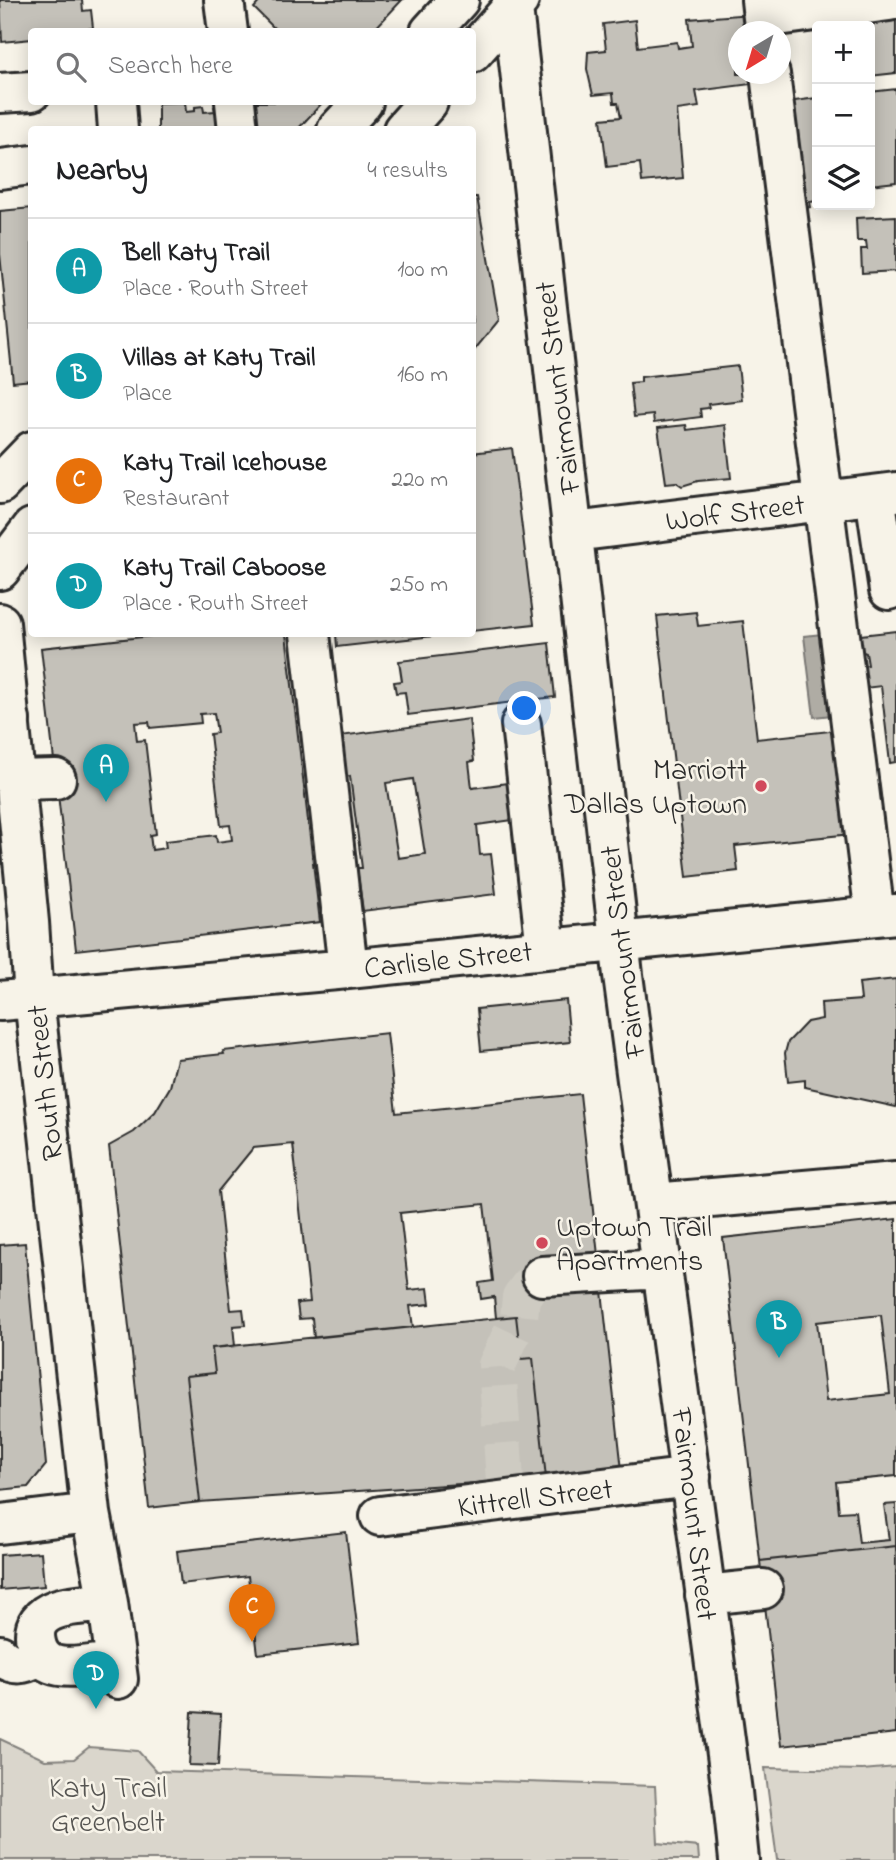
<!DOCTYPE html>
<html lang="en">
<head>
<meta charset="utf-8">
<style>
	:root { --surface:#fff; --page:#f2f2f2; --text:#202124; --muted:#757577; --line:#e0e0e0; --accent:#d1495b }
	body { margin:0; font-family:"Indie Flower",sans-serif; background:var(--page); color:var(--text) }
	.controls { position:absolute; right:21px; top:21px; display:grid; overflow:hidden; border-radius:7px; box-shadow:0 4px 18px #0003 }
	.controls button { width:63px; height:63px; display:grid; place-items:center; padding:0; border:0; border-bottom:2px solid var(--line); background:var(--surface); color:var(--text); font:35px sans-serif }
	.compass { position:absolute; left:728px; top:21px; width:63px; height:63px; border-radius:50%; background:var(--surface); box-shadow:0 4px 18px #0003; rotate:218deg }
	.you { position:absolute; left:525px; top:709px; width:24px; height:24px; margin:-18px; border:5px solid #fff; border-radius:50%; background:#1a73e8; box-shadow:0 0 0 10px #1a73e833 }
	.badge { display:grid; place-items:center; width:46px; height:46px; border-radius:50%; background:var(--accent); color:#fff; font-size:23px; font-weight:700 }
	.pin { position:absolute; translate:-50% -58px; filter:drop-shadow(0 2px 4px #0008) }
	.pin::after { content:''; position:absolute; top:37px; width:24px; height:21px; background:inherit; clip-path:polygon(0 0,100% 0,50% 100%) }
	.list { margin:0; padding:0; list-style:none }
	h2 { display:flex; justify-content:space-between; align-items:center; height:91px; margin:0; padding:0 28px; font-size:30px }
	h2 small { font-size:23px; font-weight:400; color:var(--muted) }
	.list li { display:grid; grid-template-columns:46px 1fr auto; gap:21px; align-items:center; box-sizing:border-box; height:105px; padding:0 28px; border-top:2px solid var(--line) }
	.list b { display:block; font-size:26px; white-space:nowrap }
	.list p { margin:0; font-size:23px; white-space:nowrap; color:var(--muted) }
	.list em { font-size:23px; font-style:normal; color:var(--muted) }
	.icon { flex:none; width:38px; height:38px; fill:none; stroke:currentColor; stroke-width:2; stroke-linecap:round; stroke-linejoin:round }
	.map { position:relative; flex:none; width:896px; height:1860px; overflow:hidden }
	.search { position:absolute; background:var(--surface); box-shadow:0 4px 18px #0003; left:28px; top:28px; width:448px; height:77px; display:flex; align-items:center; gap:18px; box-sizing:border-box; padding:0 24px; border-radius:7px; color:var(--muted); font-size:26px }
	.panel { position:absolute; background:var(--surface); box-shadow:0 4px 18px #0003; left:28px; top:126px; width:448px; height:511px; border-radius:7px }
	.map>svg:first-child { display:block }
	.green { fill:#dad6cc; stroke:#82807c; stroke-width:2 }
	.water { fill:#afaca4; stroke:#7a7874; stroke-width:2 }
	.building { fill:#c4c1b9; stroke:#2b2b2b; stroke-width:2; fill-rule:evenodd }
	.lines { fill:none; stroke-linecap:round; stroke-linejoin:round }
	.minor-tunnel { stroke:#cecbc2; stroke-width:38; stroke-dasharray:38 19; stroke-linecap:butt }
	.minor-casing { stroke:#2b2b2b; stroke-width:44 }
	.major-casing { stroke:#2b2b2b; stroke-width:44 }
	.minor { stroke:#f7f3e8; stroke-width:38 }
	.major { stroke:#f7f3e8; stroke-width:38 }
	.poi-dot { fill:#d1495b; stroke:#f7f3e8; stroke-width:2.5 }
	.labels { text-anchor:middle; stroke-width:5; stroke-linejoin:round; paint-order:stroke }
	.street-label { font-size:30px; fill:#2b2b2b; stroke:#f7f3e8 }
	.poi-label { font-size:30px; fill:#2b2b2b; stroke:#f7f3e8; text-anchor:end }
	.park-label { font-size:30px; fill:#575653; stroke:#f7f3e8 }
</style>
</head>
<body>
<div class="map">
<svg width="896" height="1860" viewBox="0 0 896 1860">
	<rect width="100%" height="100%" fill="#f7f3e8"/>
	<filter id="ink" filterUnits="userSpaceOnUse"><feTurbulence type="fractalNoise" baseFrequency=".0143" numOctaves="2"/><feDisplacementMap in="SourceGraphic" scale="14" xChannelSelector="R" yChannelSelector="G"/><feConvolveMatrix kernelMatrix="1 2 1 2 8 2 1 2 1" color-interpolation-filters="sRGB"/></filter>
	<g filter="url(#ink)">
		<path class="green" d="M0 1739 45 1760 74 1759 89 1747 138 1751 156 1771 655 1786 658 1843 698 1847 699 1860H0Z
			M896 1767V1860H777L765 1768 862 1770Z"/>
		<path class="water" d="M822 634 832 715 814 717 804 636Z"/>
		<path class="building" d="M0 0H82L83 11 91 10 93 28 86 29V32H32V39L2 42Z
			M261 0H402L372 32H278L254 8Z
			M896 0V73L870 76V26H854L852 14Z
			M751 14 753 32H738V74H758L759 83 696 91 699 107 677 110 683 178 642 182 640 163 607 167 601 119 621 117 618 103H614L613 93 593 95 587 69 588 52 606 50 603 24 635 20 638 47 677 42 678 48 692 46 689 19Z
			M896 89V182L870 185V92Z
			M817 98V201L810 202 811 207 800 208 787 102Z
			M185 102 186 112 195 111V107L203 106 204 112 215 111 214 107 220 106 223 130H158V103Z
			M249 102H323L297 130H252Z
			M472 197H477L499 320 472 353Z
			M32 208V380L13 382 0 254V211Z
			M896 216V271L862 273 861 249H867L866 241H857L856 218Z
			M738 366 742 400 708 404 709 408 700 409 701 417 654 423 653 415 634 417 630 383 641 382V377Z
			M686 425 687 430 725 425 731 478 698 481 682 486 676 482 666 483 658 428Z
			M512 448 534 624 472 631V453Z
			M696 612 698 626 743 621 757 739 839 730 851 834 735 846 738 871 687 877 657 616Z
			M896 631V762L890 763 881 686 865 688 863 666 868 665 866 653 853 648 852 636Z
			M170 634H286L320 922 76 950 41 648ZM214 713 217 733 210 734 221 826 230 825 232 840 217 842 216 835 165 841 166 848 152 850 150 835 156 834 145 740 137 741 135 723 149 722 150 728 201 723 200 714Z
			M336 634H451L337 647Z
			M549 643 555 697 408 715 405 692 396 693 394 682 402 681 399 661Z
			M469 719 474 761 469 762 472 788 515 782 519 819 477 825 480 855 491 854 496 894 363 911 357 868H362L350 776 345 777 340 736ZM413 779 425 854 398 858 386 783Z
			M896 979V1107L805 1087V1080L788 1082 785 1053 788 1042 807 1022 822 1019 821 1003 861 1000 859 983Z
			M566 1000 570 1042 481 1051 477 1009Z
			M387 1033 396 1113 580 1094 622 1470 546 1478 533 1358 521 1359 516 1316 496 1318 494 1297 481 1299 479 1283 493 1281 484 1204 400 1213 409 1290 428 1288 430 1304 410 1306 413 1327 314 1338 312 1318 299 1319 297 1303 310 1302 293 1144 253 1148 218 1191 231 1310 243 1309 245 1325 233 1326 235 1346 212 1348 215 1373 186 1376 200 1502 149 1508 109 1146 134 1132 155 1112 170 1087 177 1059 224 1054 223 1051Z
			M896 1219V1476L836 1482 839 1512 855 1511 859 1543 889 1540 884 1505 896 1504V1546L760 1561 723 1238ZM881 1315 890 1394 826 1401 817 1322Z
			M25 1243 46 1465 28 1487 0 1490V1245Z
			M516 1316 521 1359 533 1358 546 1478 200 1502 186 1376 215 1373 212 1348Z
			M346 1532 359 1643 258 1654 248 1576 181 1584 177 1551Z
			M896 1546V1733L781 1746 760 1561Z
			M41 1552 44 1586 0 1590V1555Z
			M192 1712 221 1714 218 1766 189 1765Z"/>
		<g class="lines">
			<path class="minor-tunnel" d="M505 1481 497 1365 519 1318 521 1297 533 1281 542 1276"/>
			<defs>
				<path id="minor" d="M224 0 228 32
					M512 0 623 975 732 1792 739 1860
					M761 0 763 18 889 1
					M770 74 875 916
					M0 93 32 91
					M116 102 118 130
					M235 102 238 130
					M0 169 32 165
					M875 495 889 590
					M574 532 896 492
					M0 623 29 922 34 998 91 1513 108 1603 118 1679
					M310 634 348 969
					M521 724 546 949
					M16 780 56 779
					M0 1001 348 969 896 914
					M654 1203 896 1182
					M542 1276 662 1269
					M380 1516 691 1477
					M0 1524 91 1513
					M705 1595 763 1589
					M108 1603C83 1604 27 1603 36 1643 38 1653 43 1660 52 1664 69 1671 97 1663 116 1662
					M0 1655C15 1668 24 1664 40 1656"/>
				<path id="major" d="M430 32 459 0
					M472 53 519 0
					M337 130 363 102
					M403 130 428 102
					M0 484 32 451
					M0 570 32 528
					M0 707 10 720"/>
			</defs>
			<use href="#minor" class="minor-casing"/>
			<use href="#major" class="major-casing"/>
			<use href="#minor" class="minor"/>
			<use href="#major" class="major"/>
		</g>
	</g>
	<g class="poi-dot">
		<circle cx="761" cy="786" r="7"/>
		<circle cx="542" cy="1243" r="7"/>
	</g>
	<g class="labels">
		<g class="street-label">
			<text transform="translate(557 388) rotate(-97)" y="10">Fairmount Street</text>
			<text transform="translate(735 512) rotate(-7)" y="10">Wolf Street</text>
			<text transform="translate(622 952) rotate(-97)" y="10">Fairmount Street</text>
			<text transform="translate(448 959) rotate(-6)" y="10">Carlisle Street</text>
			<text transform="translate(44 1083) rotate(-96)" y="10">Routh Street</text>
			<text transform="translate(535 1497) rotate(-7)" y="10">Kittrell Street</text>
			<text transform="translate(695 1514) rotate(83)" y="10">Fairmount Street</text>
		</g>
		<g class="poi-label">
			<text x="747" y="779">Marriott<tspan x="747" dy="34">Dallas Uptown</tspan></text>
			<text x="556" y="1236" text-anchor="start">Uptown Trail<tspan x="556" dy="34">Apartments</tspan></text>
		</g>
		<g class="park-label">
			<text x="108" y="1797">Katy Trail<tspan x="108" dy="34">Greenbelt</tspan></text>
		</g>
	</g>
</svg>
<div class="controls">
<button>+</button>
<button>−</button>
<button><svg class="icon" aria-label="layers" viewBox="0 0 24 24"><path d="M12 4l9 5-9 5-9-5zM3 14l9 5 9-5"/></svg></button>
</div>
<svg class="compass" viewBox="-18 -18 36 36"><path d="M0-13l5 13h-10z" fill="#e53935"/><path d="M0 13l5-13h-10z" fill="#757577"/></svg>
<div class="you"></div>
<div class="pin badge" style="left:106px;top:802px;background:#0f9aa8">A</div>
<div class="pin badge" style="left:779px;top:1358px;background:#0f9aa8">B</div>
<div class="pin badge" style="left:252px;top:1642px;background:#e8710a">C</div>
<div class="pin badge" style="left:96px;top:1709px;background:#0f9aa8">D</div>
<div class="search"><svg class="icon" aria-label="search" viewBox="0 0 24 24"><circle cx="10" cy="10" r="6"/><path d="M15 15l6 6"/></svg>Search here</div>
<section class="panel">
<h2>Nearby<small>4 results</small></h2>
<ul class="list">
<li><span class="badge" style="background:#0f9aa8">A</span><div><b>Bell Katy Trail</b><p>Place · Routh Street</p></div><em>100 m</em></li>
<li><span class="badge" style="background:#0f9aa8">B</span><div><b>Villas at Katy Trail</b><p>Place</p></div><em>160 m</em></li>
<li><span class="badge" style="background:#e8710a">C</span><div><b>Katy Trail Icehouse</b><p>Restaurant</p></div><em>220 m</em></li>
<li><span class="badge" style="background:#0f9aa8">D</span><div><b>Katy Trail Caboose</b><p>Place · Routh Street</p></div><em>250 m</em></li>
</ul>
</section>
</div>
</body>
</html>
